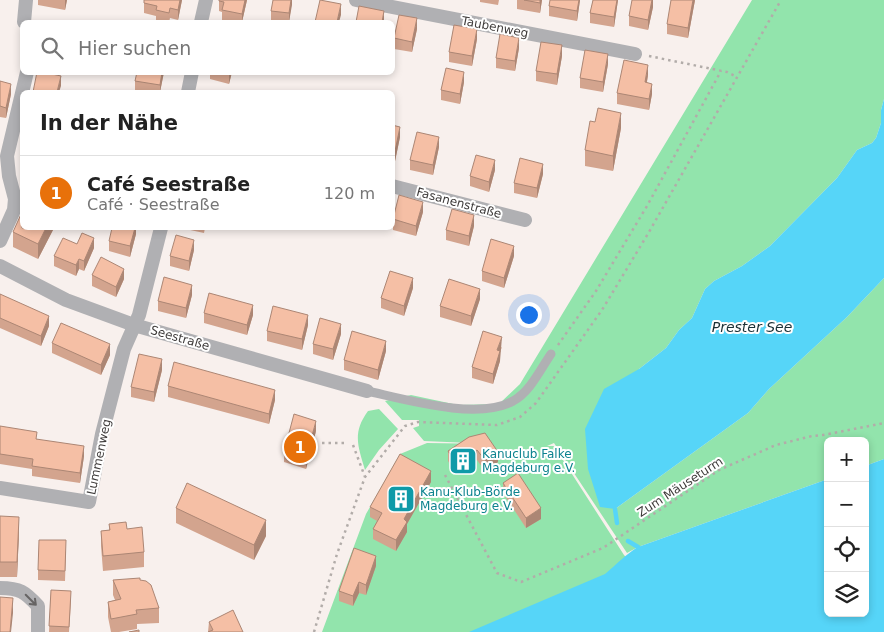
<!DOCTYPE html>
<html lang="de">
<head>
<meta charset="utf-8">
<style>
	:root { --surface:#fff; --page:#f2f2f2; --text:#222; --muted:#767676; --line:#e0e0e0; --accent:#db2777 }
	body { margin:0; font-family:"DejaVu Sans",sans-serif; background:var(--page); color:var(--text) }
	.controls { position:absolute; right:15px; bottom:15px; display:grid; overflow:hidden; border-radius:8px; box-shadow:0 2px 8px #0003 }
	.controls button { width:45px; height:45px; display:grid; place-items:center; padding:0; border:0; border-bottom:1px solid var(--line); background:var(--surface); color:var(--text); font:25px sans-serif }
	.you { position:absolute; left:528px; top:314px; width:18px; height:18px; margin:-12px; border:4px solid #fff; border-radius:50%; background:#1a73e8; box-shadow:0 0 0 8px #1a73e833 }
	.badge { display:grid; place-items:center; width:32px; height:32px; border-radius:50%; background:var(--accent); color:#fff; font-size:16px; font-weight:700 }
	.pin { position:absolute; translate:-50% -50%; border:2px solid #fff; box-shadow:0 1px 5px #0006 }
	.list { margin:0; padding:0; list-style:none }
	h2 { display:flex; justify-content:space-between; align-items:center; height:65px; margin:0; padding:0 20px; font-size:21px }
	h2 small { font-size:16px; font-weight:400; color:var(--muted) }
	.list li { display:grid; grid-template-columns:32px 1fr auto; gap:15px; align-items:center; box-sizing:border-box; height:75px; padding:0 20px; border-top:1px solid var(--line) }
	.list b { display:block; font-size:19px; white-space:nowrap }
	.list p { margin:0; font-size:16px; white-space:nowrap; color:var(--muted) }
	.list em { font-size:16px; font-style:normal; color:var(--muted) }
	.icon { flex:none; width:28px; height:28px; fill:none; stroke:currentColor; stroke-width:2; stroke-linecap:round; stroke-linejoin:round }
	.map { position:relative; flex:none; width:884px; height:632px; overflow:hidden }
	.search { position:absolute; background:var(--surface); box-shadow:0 2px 8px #0003; left:20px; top:20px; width:375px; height:55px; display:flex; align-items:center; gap:12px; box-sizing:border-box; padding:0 18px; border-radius:8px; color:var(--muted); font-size:19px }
	.panel { position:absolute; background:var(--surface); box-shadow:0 2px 8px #0003; left:20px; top:90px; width:375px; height:140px; border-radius:8px }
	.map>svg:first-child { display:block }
	.green { fill:#92e4ac }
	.water { fill:#56d5f8 }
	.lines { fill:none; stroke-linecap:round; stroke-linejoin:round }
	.stream { stroke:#56d5f8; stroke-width:4.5 }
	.path { stroke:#b2aca9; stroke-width:2.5; stroke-dasharray:2.5 4; stroke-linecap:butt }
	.service { stroke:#b0b0b3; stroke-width:9 }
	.minor { stroke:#b0b0b3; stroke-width:14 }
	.wall { fill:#d3a48e }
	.shaded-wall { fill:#ac8674 }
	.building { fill:#f5bfa5; stroke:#ac8674 }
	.oneway { stroke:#666464 }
	.labels { text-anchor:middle; stroke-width:4; stroke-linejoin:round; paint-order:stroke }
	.street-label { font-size:12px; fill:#3e3b3a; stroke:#fff }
	.culture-label { font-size:12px; fill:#0d838f; stroke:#fff; text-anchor:start }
	.water-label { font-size:14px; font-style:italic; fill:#1a3036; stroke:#fff }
</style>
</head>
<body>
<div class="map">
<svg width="884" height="632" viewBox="0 0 884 632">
	<rect width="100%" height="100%" fill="#f8f0ed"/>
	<path class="green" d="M752 0H884V99L881 110V123L876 138 872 143 857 150 837 178 770 246 742 266 714 281 705 289 692 318 679 330 666 348 639 369 615 509 748 413 769 389 847 317 884 278V459L865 466V441H828V479L638 547 627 553 554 443 547 446H554L624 555 644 577 534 632H322L366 514 400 454 427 443 493 444 424 441 413 428 419 426V420H402L385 401 411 395 458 405 499 404 520 384Z
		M379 409 398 429 379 450 365 470C358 446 352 433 368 411Z"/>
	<path class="water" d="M884 99V278L847 317 769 389 748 413 615 509 600 507 588 469 585 429 604 389 639 369 666 348 679 330 692 318 705 289 714 281 742 266 770 246 837 178 857 150 872 143 876 138 881 123V110Z
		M884 459V632H469L605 574C616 565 626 554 638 547L828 479V613H865V466Z"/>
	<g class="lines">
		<path class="stream" d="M615 509 617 523
			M628 541 638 547"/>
		<path class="path" d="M649 56 727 72 737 77
			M558 345 596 291 647 206 721 71
			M322 443H348
			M353 445 365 477
			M445 475 497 573 521 582 603 548 719 470 776 445 812 436 823 435 884 423
			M314 632 337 554 365 477 405 426 418 422 497 425 520 417 536 403 602 310 649 232 781 0"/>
		<path class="service" d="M367 391C404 399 479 421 513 401 530 392 540 370 551 354"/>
		<path class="minor" d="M356 0 635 54
			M24 22 26 0
			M201 22 206 0
			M188 92 192 72
			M392 186 525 220
			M0 241 14 210 15 199 9 176 7 156 27 72
			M0 266 66 300 134 325 367 391
			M0 488 89 502 102 434 124 349 139 315 161 228
			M0 588C20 588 25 592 38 606V632"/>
	</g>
	<path class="wall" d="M38 0H67L65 10 38 5Z
		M182 0 178 20 170 18 169 22 156 20V16L144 13V3Z
		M219 0H247L242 22H234L222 20V12L219 11Z
		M292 0 289 22H282L271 21V11Z
		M480 0H499L498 5 480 2Z
		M517 0H542L540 13 517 9Z
		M580 0 577 21 549 16V6Z
		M593 0H618L614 27 590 23V13Z
		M653 0V7L648 30 629 26V16Z
		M695 0 688 38 667 34V24Z
		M417 29 412 52 394 49V38Z
		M477 39 472 66 449 62V52Z
		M519 48 515 71 496 68V58Z
		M562 56 557 85 536 81V71Z
		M608 64 603 92 580 88V78Z
		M164 72 160 92H144L135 91V81Z
		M210 72H232L229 84 210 79Z
		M648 75 647 82 652 94 649 110 617 104V93Z
		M0 81 11 94 6 118 0 117Z
		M464 82 460 104 441 100V90Z
		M392 125 400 137 394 166H392Z
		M621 128 613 171 585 166V150Z
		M439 147 433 175 410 170V160Z
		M495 170 489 192 470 186V176Z
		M543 174 537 198 514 193V183Z
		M423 212 416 236 393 230V219Z
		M474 226 469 246 446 240V230Z
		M22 228H54L38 259 13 247V232Z
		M136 228V234L130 257 109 251V241Z
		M181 228H205L204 233Z
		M77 244 94 248 84 271 79 269 76 276 54 266V256Z
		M194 250 189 271 170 266V256Z
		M514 256 504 288 482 281V271Z
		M92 275 124 279 116 297 92 286Z
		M413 288 404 316 381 308V298Z
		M0 294 49 326 41 346 0 328Z
		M192 295 186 318 158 311V301Z
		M480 299 471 326 440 317V306Z
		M204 313 253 315 247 335 204 323Z
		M308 325 302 350 267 341V331Z
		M341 334 333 360 313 354V344Z
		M52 343 110 355 101 375 52 353Z
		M502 347 500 352V361L493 384 472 378V367Z
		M386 351 378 380 344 370V360Z
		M162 370 154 402 131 397V387Z
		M168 386 275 400 269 424 168 397Z
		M0 426 84 456 80 483 32 476V469L0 464Z
		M316 431 306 469 284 462V452Z
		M469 437 498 462 485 471 477 460 456 474 448 461V451Z
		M431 482 407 524V532L396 551 373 539V529L377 521 370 517V507Z
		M503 483 541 519 526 528 503 493Z
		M176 508 266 536 254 560 176 523Z
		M0 516 19 532 17 577H0Z
		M109 524 127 529 144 552V567L103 571 101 546V531L109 530Z
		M66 551 65 581 38 580V570Z
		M376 566 366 595 359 593 353 606 339 601V591Z
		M113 580H140L159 608V623L137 624V629L119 632H111L108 617V602L115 600 113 595Z
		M51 590 71 601 69 632H49Z
		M209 622 243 632H208Z"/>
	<path class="shaded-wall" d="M65 0H67L65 10Z
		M180 0H182L178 20V10Z
		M245 0H247L242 22V14Z
		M291 0H292V5L289 22V13Z
		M540 0H542L540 13Z
		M579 0H580L577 21V11Z
		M617 0H618L614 27V17Z
		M652 0H653V7L648 30V20Z
		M693 0H695L688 38V28Z
		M341 4V15L339 22H337Z
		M384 11V22H382Z
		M417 18V29L412 52V42Z
		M477 29V39L472 66V56Z
		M519 38V48L515 71V61Z
		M562 45V56L557 85V74Z
		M608 54V64L603 92V82Z
		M648 65V75L645 92V82Z
		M162 72H164L160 92V85Z
		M229 72H232L229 84Z
		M464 72V82L460 104V94Z
		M61 76V86L59 92H57Z
		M11 84V94L6 118V108Z
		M652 84V94L649 110V99Z
		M621 113V128L613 171V156Z
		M400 127V137L394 166V156Z
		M439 137V147L433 175V165Z
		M495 160V170L489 192V182Z
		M543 164V174L537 198V188Z
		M423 202V212L416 236V226Z
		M474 215V226L469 246V236Z
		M46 228H54L38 259V244Z
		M135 228H136V234L130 257V246Z
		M94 238V248L84 271V261Z
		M194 240V250L189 271V261Z
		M514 246V256L504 288V278Z
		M79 259V269L76 276V265Z
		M124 269V279L116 297V287Z
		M413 278V288L404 316V306Z
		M192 285V295L186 318V308Z
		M480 289V299L471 326V316Z
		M253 305V315L247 335V325Z
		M308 315V325L302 350V339Z
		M49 316V326L41 346V336Z
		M341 324V334L333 360V349Z
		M502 337 500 361 493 384V374L497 350Z
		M386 341V351L378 380V370Z
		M110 344V355L101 375V365Z
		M162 359V370L154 402V392Z
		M275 390V400L269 424V414Z
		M316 421V431L306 469V458Z
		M84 446V456L80 483V473Z
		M477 450V460L456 474V464Z
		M498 452V462L485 471V460Z
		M431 471V482L407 524V532L396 551V540L404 519Z
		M541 508V519L526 528V518Z
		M19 517V532L17 577V562Z
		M266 520V536L254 560V545Z
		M376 556V566L366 595V585Z
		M359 582V593L353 606V596Z
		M13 598V613L11 632H10Z"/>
	<path class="building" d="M144 0H180L178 10 170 8 169 13 156 10 157 6 144 3Z
		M219 0H245L242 14 222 10 224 2 219 1Z
		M273 0H291L289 13 271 11Z
		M320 0 341 4 337 22H315Z
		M524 0H540V3Z
		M550 0H579L577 11 549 6Z
		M593 0H617L614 17 590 13Z
		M632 0H652L648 20 629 16Z
		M671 0H693L688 28 667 24Z
		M359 6 384 11 382 22H356Z
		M399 15 417 18 412 42 394 38Z
		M454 25 477 29 472 56 449 52Z
		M500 34 519 38 515 61 496 58Z
		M541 42 562 45 557 74 536 71Z
		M585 50 608 54 603 82 580 78Z
		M624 60 648 65 645 82 652 84 649 99 617 93Z
		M446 68 464 72 460 94 441 90Z
		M37 72H43L61 76 57 92H33Z
		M137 72H162L160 85 135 81Z
		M0 81 11 84 6 108 0 106Z
		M598 108 621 113 613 156 585 150 590 121 595 122Z
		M392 125 400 127 394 156H392Z
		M417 132 439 137 433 165 410 160Z
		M476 155 495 160 489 182 470 176Z
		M520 158 543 164 537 188 514 183Z
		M399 195 423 202 416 226 393 219Z
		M452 209 474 215 469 236 446 230Z
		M22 212V228H46L38 244 13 232Z
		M112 228H135L130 246 109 241Z
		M82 233 94 238 84 261 79 259 76 265 54 256 63 238 77 244Z
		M176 235 194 240 189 261 170 256Z
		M491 239 514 246 504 278 482 271Z
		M101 257 124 269 116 287 92 275Z
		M390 271 413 278 404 306 381 298Z
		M164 277 192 285 186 308 158 301Z
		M449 279 480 289 471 316 440 306Z
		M209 293 253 305 247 325 204 313Z
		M0 294 49 316 41 336 0 318Z
		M273 306 308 315 302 339 267 331Z
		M320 318 341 324 333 349 313 344Z
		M61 323 110 344 101 365 52 343Z
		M352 331 386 341 378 370 344 360Z
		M483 331 502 337 497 350 500 351 493 374 472 367Z
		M139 354 162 359 154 392 131 387Z
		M174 362 275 390 269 414 168 386Z
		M294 414 316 421 306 458 284 452Z
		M0 426 37 432 36 439 84 446 80 473 32 466 33 459 0 454Z
		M485 433 498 452 485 460 477 450 456 464 448 451 469 437Z
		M400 454 431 471 404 519 407 522 396 540 373 529 382 513 370 507Z
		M518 473 541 508 526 518 503 483Z
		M187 483 266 520 254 545 176 508Z
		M0 516 19 517 17 562H0Z
		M126 522 127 529 142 527 144 552 103 556 101 531 110 530 109 524Z
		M39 540H66L65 571 38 570Z
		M354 548 376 556 366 585 359 582 353 596 339 591Z
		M140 578V580L146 581 151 585 159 608 136 610 137 614 111 619 108 602 121 599 113 580Z
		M51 590 71 591 69 627 49 626Z
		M0 597 13 598 10 632H0Z
		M233 610 243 632H208L213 630 209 622Z
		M139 630V632H129Z"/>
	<defs><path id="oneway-shaft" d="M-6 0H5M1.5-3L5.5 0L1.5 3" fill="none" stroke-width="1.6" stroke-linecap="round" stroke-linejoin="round" transform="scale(1.25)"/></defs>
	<use class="oneway" href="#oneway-shaft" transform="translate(31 600) rotate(45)"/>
	<defs>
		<symbol id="building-square" viewBox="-11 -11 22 22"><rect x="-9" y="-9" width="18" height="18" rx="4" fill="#0f9aa8" stroke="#fff"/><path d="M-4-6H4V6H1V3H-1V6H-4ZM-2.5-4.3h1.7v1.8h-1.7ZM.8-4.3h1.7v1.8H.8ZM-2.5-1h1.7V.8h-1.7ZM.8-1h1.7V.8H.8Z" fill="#fff"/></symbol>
	</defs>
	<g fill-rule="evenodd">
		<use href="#building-square" x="447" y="445" width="32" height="32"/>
		<use href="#building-square" x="385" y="483" width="32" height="32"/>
	</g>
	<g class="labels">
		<g class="street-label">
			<text transform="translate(495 27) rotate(11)" y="4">Taubenweg</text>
			<text transform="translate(459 203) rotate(15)" y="4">Fasanenstraße</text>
			<text transform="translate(180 338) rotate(16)" y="4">Seestraße</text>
			<text transform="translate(99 457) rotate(-78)" y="4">Lummenweg</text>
			<text transform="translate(680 487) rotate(-33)" y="4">Zum Mäuseturm</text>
		</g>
		<g class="culture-label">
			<text x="482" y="458">Kanuclub Falke<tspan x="482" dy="14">Magdeburg e.V.</tspan></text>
			<text x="420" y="496">Kanu-Klub-Börde<tspan x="420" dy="14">Magdeburg e.V.</tspan></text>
		</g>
		<g class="water-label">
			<text x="752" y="332">Prester See</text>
		</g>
	</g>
</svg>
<div class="controls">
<button>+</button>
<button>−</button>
<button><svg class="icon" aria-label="locate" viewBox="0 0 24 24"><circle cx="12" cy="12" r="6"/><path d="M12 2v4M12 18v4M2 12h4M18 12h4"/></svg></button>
<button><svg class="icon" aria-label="layers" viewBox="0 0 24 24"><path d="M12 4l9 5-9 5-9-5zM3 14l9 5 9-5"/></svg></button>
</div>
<div class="you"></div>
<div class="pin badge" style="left:300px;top:447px;background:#e8710a">1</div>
<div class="search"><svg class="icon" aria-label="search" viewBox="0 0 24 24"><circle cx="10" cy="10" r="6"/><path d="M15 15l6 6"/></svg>Hier suchen</div>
<section class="panel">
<h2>In der Nähe<small></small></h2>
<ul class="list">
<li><span class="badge" style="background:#e8710a">1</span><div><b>Café Seestraße</b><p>Café · Seestraße</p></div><em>120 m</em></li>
</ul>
</section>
</div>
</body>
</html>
